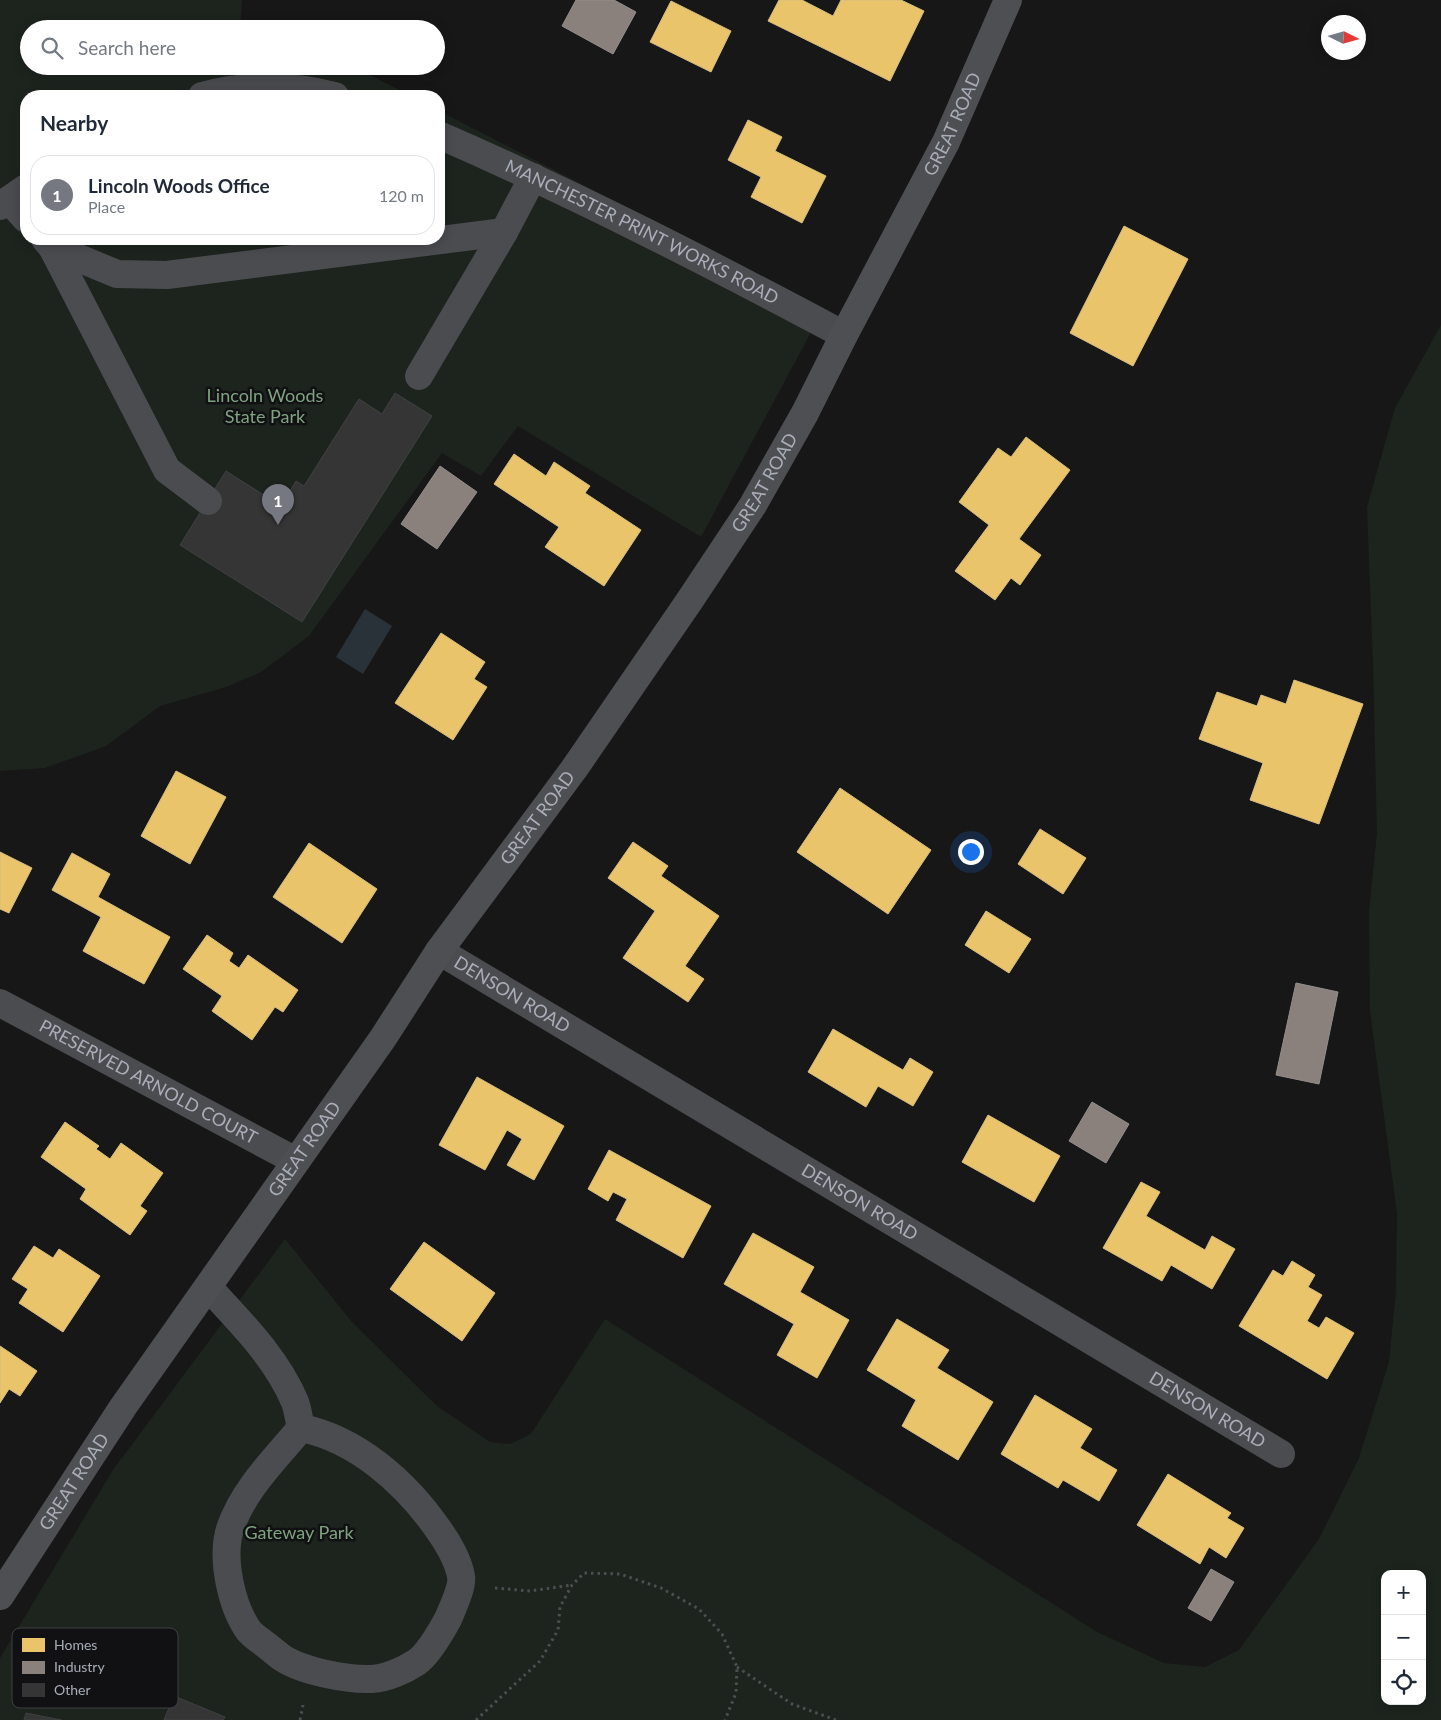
<!DOCTYPE html>
<html lang="en">
<head>
<meta charset="utf-8">
<style>
	:root { --surface:#fff; --page:#f6f6f7; --text:#1f2937; --muted:#747a83; --line:#e0e1e3; --accent:#757880 }
	body { margin:0; font-family:Lato,sans-serif; background:var(--page); color:var(--text) }
	.controls { position:absolute; right:15px; bottom:15px; display:grid; overflow:hidden; border-radius:10px; box-shadow:0 2px 12px #0003 }
	.controls button { width:45px; height:45px; display:grid; place-items:center; padding:0; border:0; border-bottom:1px solid var(--line); background:var(--surface); color:var(--text); font:25px sans-serif }
	.compass { position:absolute; left:1321px; top:15px; width:45px; height:45px; border-radius:50%; background:var(--surface); box-shadow:0 2px 12px #0003; rotate:95deg }
	.you { position:absolute; left:970px; top:851px; width:18px; height:18px; margin:-12px; border:4px solid #fff; border-radius:50%; background:#1a73e8; box-shadow:0 0 0 8px #1a73e833 }
	.badge { display:grid; place-items:center; width:32px; height:32px; border-radius:50%; background:var(--accent); color:#fff; font-size:16px; font-weight:700 }
	.pin { position:absolute; translate:-50% -41px; filter:drop-shadow(0 1px 2px #0008) }
	.pin::after { content:''; position:absolute; top:26px; width:18px; height:15px; background:inherit; clip-path:polygon(0 0,100% 0,50% 100%) }
	.list { margin:0; padding:0; list-style:none }
	h2 { display:flex; justify-content:space-between; align-items:center; height:65px; margin:0; padding:0 20px; font-size:21px }
	h2 small { font-size:16px; font-weight:400; color:var(--muted) }
	.list li { display:grid; grid-template-columns:32px 1fr auto; gap:15px; align-items:center; box-sizing:border-box; height:80px; margin:0 10px 10px; padding:0 10px; border:1px solid var(--line); border-radius:20px }
	.list b { display:block; font-size:19px; white-space:nowrap }
	.list p { margin:0; font-size:16px; white-space:nowrap; color:var(--muted) }
	.list em { font-size:16px; font-style:normal; color:var(--muted) }
	.icon { flex:none; width:28px; height:28px; fill:none; stroke:currentColor; stroke-width:2; stroke-linecap:round; stroke-linejoin:round }
	.map { position:relative; flex:none; width:1441px; height:1720px; overflow:hidden }
	.search { position:absolute; background:var(--surface); box-shadow:0 2px 12px #0003; left:20px; top:20px; width:425px; height:55px; display:flex; align-items:center; gap:12px; box-sizing:border-box; padding:0 18px; border-radius:28px; color:var(--muted); font-size:19px }
	.panel { position:absolute; background:var(--surface); box-shadow:0 2px 12px #0003; left:20px; top:90px; width:425px; height:155px; border-radius:20px }
	.map>svg:first-child { display:block }
	.green { fill:#1d241e; fill-rule:evenodd }
	.water { fill:#2a3239 }
	.homes { fill:#e9c46a; stroke:#d6bd81 }
	.industry { fill:#8a817c; stroke:#938e8e }
	.building { fill:#353536; stroke:#3f4043 }
	.lines { fill:none; stroke-linecap:round; stroke-linejoin:round }
	.path { stroke:#4d4e52; stroke-width:3; stroke-dasharray:2.5 4; stroke-linecap:butt }
	.minor { stroke:#4b4c50; stroke-width:28 }
	.major { stroke:#4d4f52; stroke-width:28 }
	.labels { text-anchor:middle; stroke-width:5; stroke-linejoin:round; paint-order:stroke }
	.street-label { font-size:18px; fill:#a8adb8; stroke:#111113 }
	.park-label { font-size:18px; fill:#7fa381; stroke:#111113 }
	.key { fill:#111113; stroke:#3e4045; stroke-width:1 }
	.key-label { font-size:14px; fill:#a8adb8 }
</style>
</head>
<body>
<div class="map">
<svg width="1441" height="1720" viewBox="0 0 1441 1720">
	<rect width="100%" height="100%" fill="#171717"/>
	<path class="green" d="M0 0H242L240 29H29V66H352L411 96H26V239H439V111L824 308 701 537 518 426 481 476 442 453 309 636 261 672 226 687 160 706 106 746 45 768 0 771Z
		M1441 325V1720H0V1658L113 1470 285 1239 352 1322 437 1406 490 1442 510 1444 531 1434 605 1319 1097 1632 1164 1663 1205 1667 1239 1650 1319 1539 1359 1458 1389 1362 1396 1291 1397 1213 1370 1011 1369 912 1377 833 1373 663 1367 507 1395 408ZM1385 1574H1422V1701H1385Z"/>
	<path class="water" d="M365 609 392 626 363 674 336 657Z"/>
	<path class="homes" d="M779 0H802L833 16 841 0H901L924 11 890 81 768 21Z
		M671 1 731 31 711 72 650 42Z
		M748 120 782 137 775 151 826 176 802 223 751 197 761 177 728 160Z
		M1124 226 1188 259 1133 366 1070 333Z
		M1026 437 1070 470 1019 539 1041 555 1020 585 1011 578 995 600 955 571 989 525 959 502 998 448 1011 457Z
		M514 454 546 476 554 462 590 486 585 493 641 530 604 586 545 547 559 527 494 484Z
		M441 633 485 662 474 679 487 687 453 740 395 703Z
		M1294 680 1363 704 1319 824 1250 800 1263 763 1199 739 1217 692 1257 706 1261 695 1286 704Z
		M176 771 226 797 190 864 141 836Z
		M840 788 931 850 888 914 797 852Z
		M1040 829 1086 858 1063 894 1018 864Z
		M633 842 668 866 661 876 719 916 685 966 704 979 688 1002 623 958 655 911 608 878Z
		M309 843 377 889 342 943 273 897Z
		M0 852 32 868 9 913 0 909Z
		M72 853 110 874 98 897 170 937 144 984 83 951 101 917 52 890Z
		M986 911 1031 939 1009 973 965 945Z
		M207 935 233 953 229 961 239 968 248 955 298 990 283 1012 275 1007 252 1040 212 1011 222 996 183 969Z
		M833 1029 903 1070 910 1058 933 1072 913 1106 878 1086 866 1107 808 1072Z
		M477 1077 564 1126 534 1180 507 1165 522 1139 507 1130 485 1170 439 1145Z
		M988 1115 1060 1156 1034 1202 962 1162Z
		M65 1122 99 1146 96 1149 110 1159 121 1143 163 1173 140 1206 147 1211 130 1235 80 1199 86 1189 41 1157Z
		M609 1150 711 1206 683 1258 616 1220 627 1199 613 1192 608 1201 588 1189Z
		M1141 1182 1160 1192 1146 1216 1205 1250 1212 1236 1235 1249 1212 1289 1171 1265 1162 1281 1103 1248Z
		M753 1233 814 1267 800 1292 849 1320 817 1378 777 1355 794 1324 724 1284Z
		M424 1242 495 1293 462 1341 390 1289Z
		M34 1246 53 1258 59 1249 100 1276 63 1332 19 1303 28 1289 12 1279Z
		M1292 1261 1315 1275 1308 1287 1322 1295 1307 1321 1319 1328 1326 1317 1354 1333 1327 1379 1239 1326 1273 1270 1283 1276Z
		M897 1319 949 1350 937 1368 993 1402 958 1460 902 1426 916 1400 867 1370Z
		M0 1346 37 1371 20 1396 9 1389 0 1403Z
		M1035 1395 1092 1429 1080 1448 1117 1470 1099 1501 1063 1480 1058 1488 1001 1454Z
		M1168 1474 1231 1513 1227 1518 1244 1528 1226 1558 1209 1547 1200 1564 1137 1525Z"/>
	<path class="industry" d="M576 0H614L636 12 613 54 562 26Z
		M440 466 477 492 437 549 401 524Z
		M1296 983 1338 992 1319 1084 1276 1075Z
		M1092 1102 1129 1124 1106 1163 1069 1141Z
		M1211 1569 1234 1582 1211 1621 1188 1608Z"/>
	<path class="building" d="M395 393 432 416 302 622 180 545 226 471 281 506 296 481 304 486 359 399 382 414Z
		M174 1696 225 1717 223 1720H164Z
		M26 1713 61 1720H24Z"/>
	<g class="lines">
		<path class="path" d="M495 1588 530 1591 572 1585
			M737 1667 792 1704 836 1720
			M300 1720 303 1705
			M476 1720 540 1661 558 1630 560 1607 572 1585 584 1573 620 1574 661 1588 699 1609 722 1634 737 1667 736 1693 725 1720"/>
		<g class="minor">
			<path d="M202 96C246 84 291 85 335 96"/>
			<path id="s1" d="M439 135C577 195 711 264 844 335"/>
			<path d="M9 200 26 219"/>
			<path d="M0 206 26 188"/>
			<path d="M45 239 52 247 117 274 167 275 504 232 533 177"/>
			<path d="M52 247 167 470 208 501"/>
			<path d="M419 376 504 232"/>
			<path id="s2" d="M439 951 1281 1454"/>
			<path id="s3" d="M0 1003 296 1161"/>
			<path d="M208 1287C241 1323 276 1357 295 1402 298 1410 299 1420 301 1428 275 1459 243 1490 230 1529 221 1558 231 1606 249 1631 253 1636 261 1641 266 1645 271 1649 276 1653 281 1657 301 1671 347 1680 372 1679 387 1678 405 1670 417 1662 428 1654 442 1630 448 1619 452 1609 463 1587 461 1576 458 1560 447 1541 438 1529 406 1483 357 1439 301 1428"/>
		</g>
		<path class="major" id="s4" d="M0 1596 123 1407 383 1038 439 951 574 769 690 600 753 505 805 413 844 335 946 142 1008 0"/>
	</g>
	<g class="labels">
		<g class="street-label">
			<text dy="6" stroke="none"><textPath href="#s4" startOffset="1756">GREAT ROAD</textPath></text>
			<text dy="6" stroke="none"><textPath href="#s1" startOffset="225">MANCHESTER PRINT WORKS ROAD</textPath></text>
			<text dy="6" stroke="none"><textPath href="#s4" startOffset="1351">GREAT ROAD</textPath></text>
			<text dy="6" stroke="none"><textPath href="#s4" startOffset="946">GREAT ROAD</textPath></text>
			<text dy="6" stroke="none"><textPath href="#s2" startOffset="85">DENSON ROAD</textPath></text>
			<text dy="6" stroke="none"><textPath href="#s3" startOffset="168">PRESERVED ARNOLD COURT</textPath></text>
			<text dy="6" stroke="none"><textPath href="#s4" startOffset="541">GREAT ROAD</textPath></text>
			<text dy="6" stroke="none"><textPath href="#s2" startOffset="490">DENSON ROAD</textPath></text>
			<text dy="6" stroke="none"><textPath href="#s2" startOffset="895">DENSON ROAD</textPath></text>
			<text dy="6" stroke="none"><textPath href="#s4" startOffset="136">GREAT ROAD</textPath></text>
		</g>
		<g class="park-label">
			<text x="265" y="402">Lincoln Woods<tspan x="265" dy="21">State Park</tspan></text>
			<text x="299" y="1539">Gateway Park</text>
		</g>
	</g>
	<rect x="12" y="1628" width="166" height="80" rx="8" class="key"/>
	<rect x="22" y="1638" width="23" height="14" fill="#e9c46a"/>
	<rect x="22" y="1661" width="23" height="13" fill="#8a817c"/>
	<rect x="22" y="1683" width="23" height="14" fill="#353536"/>
	<g class="key-label">
		<text x="54" y="1650">Homes</text>
		<text x="54" y="1672">Industry</text>
		<text x="54" y="1695">Other</text>
	</g>
</svg>
<div class="controls">
<button>+</button>
<button>−</button>
<button><svg class="icon" aria-label="locate" viewBox="0 0 24 24"><circle cx="12" cy="12" r="6"/><path d="M12 2v4M12 18v4M2 12h4M18 12h4"/></svg></button>
</div>
<svg class="compass" viewBox="-18 -18 36 36"><path d="M0-13l5 13h-10z" fill="#e53935"/><path d="M0 13l5-13h-10z" fill="#747a83"/></svg>
<div class="you"></div>
<div class="pin badge" style="left:278px;top:525px">1</div>
<div class="search"><svg class="icon" aria-label="search" viewBox="0 0 24 24"><circle cx="10" cy="10" r="6"/><path d="M15 15l6 6"/></svg>Search here</div>
<section class="panel">
<h2>Nearby<small></small></h2>
<ul class="list">
<li><span class="badge">1</span><div><b>Lincoln Woods Office</b><p>Place</p></div><em>120 m</em></li>
</ul>
</section>
</div>
</body>
</html>
